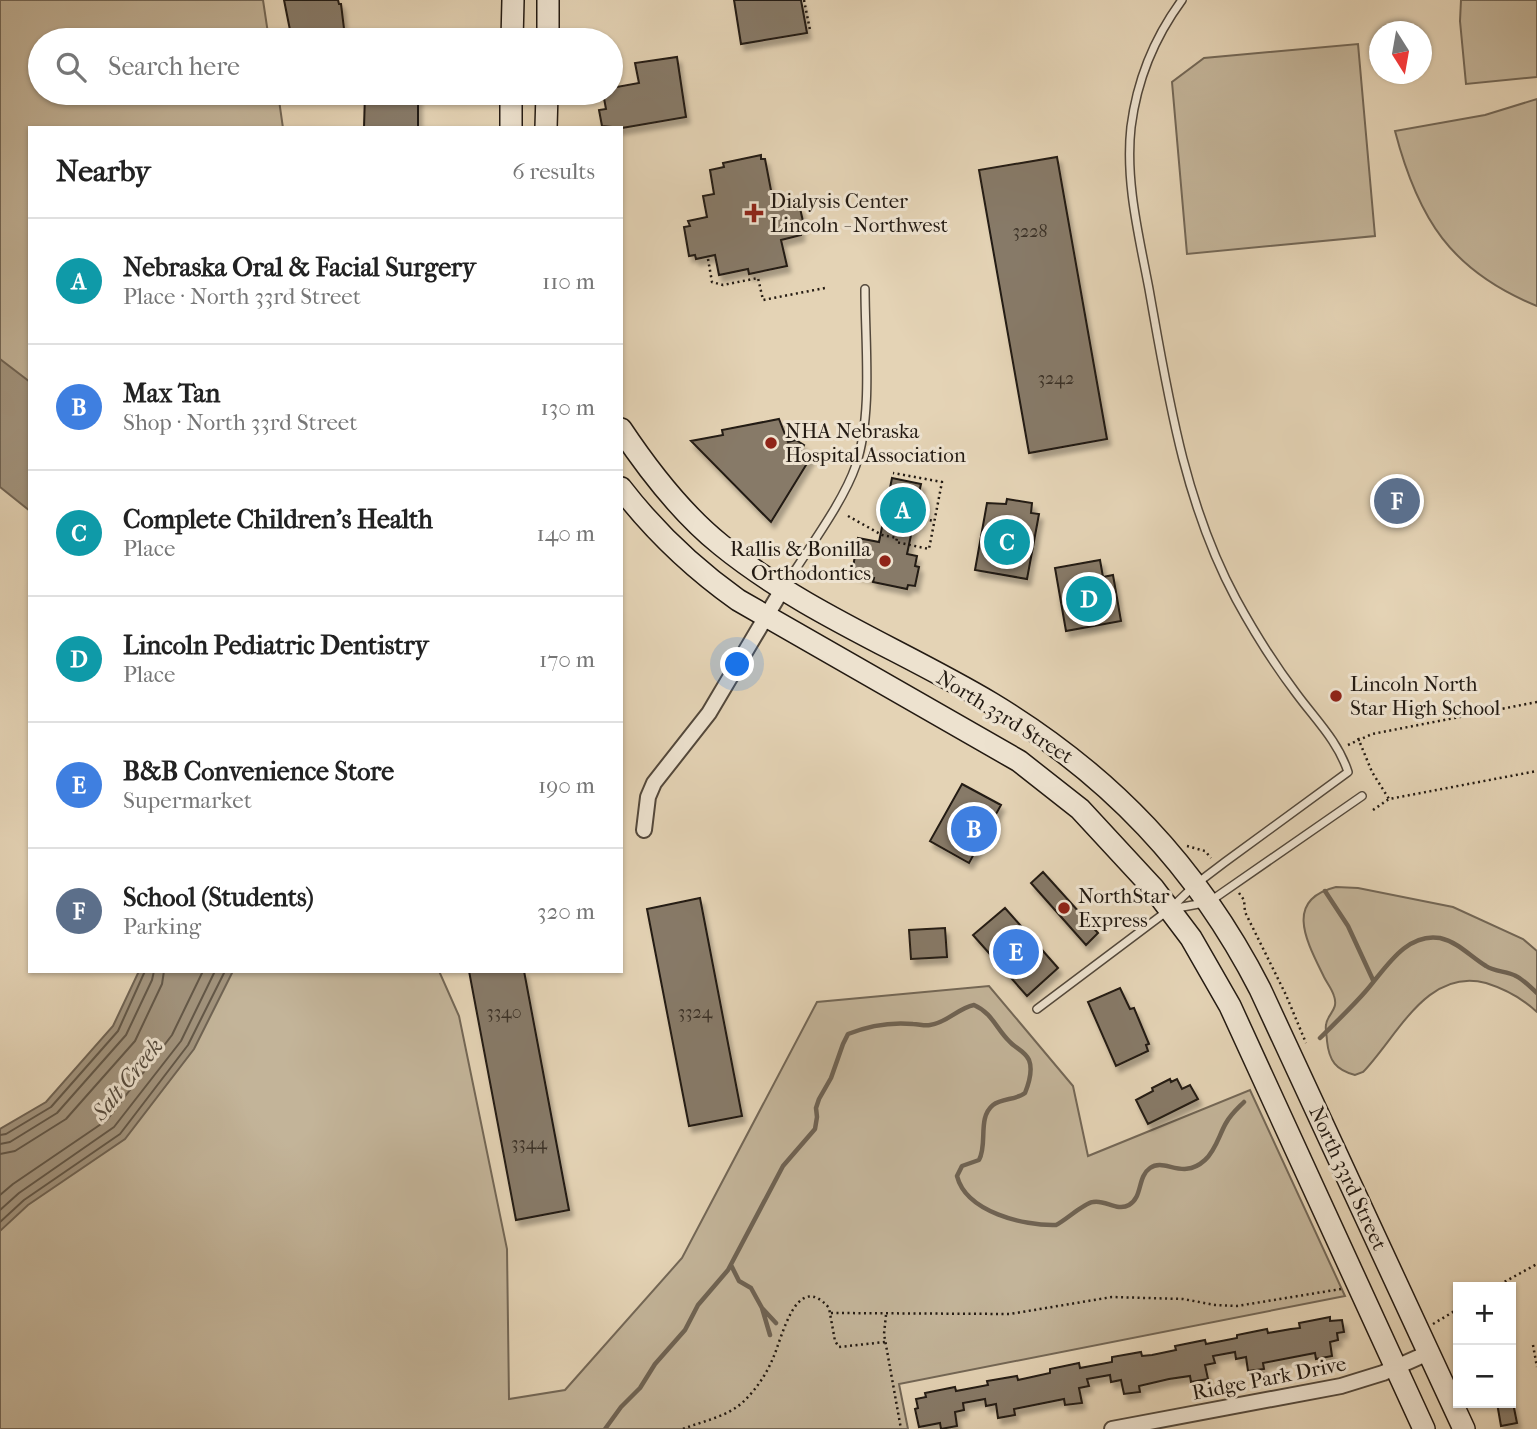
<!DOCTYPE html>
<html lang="en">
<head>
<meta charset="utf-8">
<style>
	:root { --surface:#fff; --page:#f2f2f2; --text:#222; --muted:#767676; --line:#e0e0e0; --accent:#1a73e8 }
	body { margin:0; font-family:"IM FELL French Canon",serif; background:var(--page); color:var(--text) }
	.controls { position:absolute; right:21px; bottom:21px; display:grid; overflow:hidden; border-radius:0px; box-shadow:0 2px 5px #0004 }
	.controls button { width:63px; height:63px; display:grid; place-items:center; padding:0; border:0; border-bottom:2px solid var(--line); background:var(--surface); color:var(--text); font:35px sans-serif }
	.compass { position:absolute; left:1369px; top:21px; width:63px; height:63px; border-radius:50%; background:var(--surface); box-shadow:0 2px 5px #0004; rotate:169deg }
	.you { position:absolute; left:738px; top:665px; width:24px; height:24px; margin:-18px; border:5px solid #fff; border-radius:50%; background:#1a73e8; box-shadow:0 0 0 10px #1a73e833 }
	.badge { display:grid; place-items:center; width:46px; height:46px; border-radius:50%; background:var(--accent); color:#fff; font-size:23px; font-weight:700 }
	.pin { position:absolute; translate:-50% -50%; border:4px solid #fff; box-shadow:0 2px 7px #0006 }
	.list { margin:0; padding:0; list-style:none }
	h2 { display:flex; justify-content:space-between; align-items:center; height:91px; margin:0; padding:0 28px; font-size:30px }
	h2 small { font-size:23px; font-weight:400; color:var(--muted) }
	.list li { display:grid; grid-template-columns:46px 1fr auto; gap:21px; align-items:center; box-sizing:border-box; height:126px; padding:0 28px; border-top:2px solid var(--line) }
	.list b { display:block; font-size:26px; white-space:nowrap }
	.list p { margin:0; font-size:23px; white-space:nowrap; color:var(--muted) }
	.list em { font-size:23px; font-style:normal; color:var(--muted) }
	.icon { flex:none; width:38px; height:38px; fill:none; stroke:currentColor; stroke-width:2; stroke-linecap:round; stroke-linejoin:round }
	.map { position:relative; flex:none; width:1537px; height:1429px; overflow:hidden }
	.search { position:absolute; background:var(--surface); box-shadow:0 2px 5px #0004; left:28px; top:28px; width:595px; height:77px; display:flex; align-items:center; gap:18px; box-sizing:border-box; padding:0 24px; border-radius:38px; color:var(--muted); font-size:26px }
	.panel { position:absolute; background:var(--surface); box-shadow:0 2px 5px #0004; left:28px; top:126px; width:595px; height:847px; border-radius:0px }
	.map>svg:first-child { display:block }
	.green { fill:#c3b499; stroke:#736756; stroke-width:2 }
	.water { fill:#a2947e; stroke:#6f6353; stroke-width:2 }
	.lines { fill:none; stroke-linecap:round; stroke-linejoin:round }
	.shore { stroke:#625748; stroke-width:2 }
	.stream { stroke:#6f6353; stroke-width:4.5 }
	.building { fill:#877a67; stroke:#231a12; stroke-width:2; filter:url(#shadow) }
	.service-casing { stroke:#53483b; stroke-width:10 }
	.minor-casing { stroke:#53483b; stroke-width:18 }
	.secondary-casing { stroke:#231a12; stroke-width:24 }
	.path { stroke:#231a12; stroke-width:2.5; stroke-dasharray:2 3.5; stroke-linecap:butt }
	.service { stroke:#ede2cf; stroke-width:7 }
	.minor { stroke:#ede2cf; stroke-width:14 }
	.secondary { stroke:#ede2cf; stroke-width:21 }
	.poi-dot { fill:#8f2418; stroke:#ede2cf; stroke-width:2.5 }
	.labels { text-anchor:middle; stroke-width:6; stroke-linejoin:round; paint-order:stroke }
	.number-label { font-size:18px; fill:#3c3227 }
	.poi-label { font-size:21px; fill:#231a12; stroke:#ede2cf; text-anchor:start }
	.street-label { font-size:21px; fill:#231a12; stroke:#ede2cf }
	.water-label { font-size:23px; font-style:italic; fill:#564b3d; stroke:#ede2cf }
</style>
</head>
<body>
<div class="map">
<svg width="1537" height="1429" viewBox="0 0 1537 1429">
	<defs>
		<filter id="shadow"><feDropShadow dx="3.5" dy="6" stdDeviation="2" flood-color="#0004"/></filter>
	</defs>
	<rect width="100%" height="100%" fill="#e4d3b5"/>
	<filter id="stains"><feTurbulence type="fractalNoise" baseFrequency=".00286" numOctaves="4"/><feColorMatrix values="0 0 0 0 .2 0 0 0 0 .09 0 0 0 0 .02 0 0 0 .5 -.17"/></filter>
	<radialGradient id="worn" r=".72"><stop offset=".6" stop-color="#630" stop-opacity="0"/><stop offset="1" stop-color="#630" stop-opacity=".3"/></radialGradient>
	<path class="green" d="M0 0H263L269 40H40V93H278L283 128H30V467L0 440Z
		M1461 0H1537V77L1466 84 1460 21Z
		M1358 44 1375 236 1187 254 1172 82 1204 58Z
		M1537 99V306C1451 271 1418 219 1395 131L1485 115Z
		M1336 887 1358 888 1453 907 1523 939 1537 951V1012C1522 998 1505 989 1486 983 1427 967 1397 1037 1363 1072L1355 1075C1336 1070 1329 1061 1327 1041 1327 1036 1325 1030 1326 1025 1327 1014 1339 1010 1334 996 1332 989 1327 983 1324 977 1307 942 1283 900 1336 887Z
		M176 971H439L459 1016 507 1249 509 1399 565 1390 682 1258 817 1002 989 986 1073 1086 1088 1156 1250 1090 1345 1296 899 1384 908 1429H0V1171Z"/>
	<path class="water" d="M0 359 30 382V511L0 487Z
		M139 971H233L194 1049 125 1139 28 1205 0 1231V1129L46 1102 113 1026Z"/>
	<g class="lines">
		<path class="shore" d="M0 1135 6 1134 51 1107 118 1031 145 971
			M0 1144 10 1142 57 1113 126 1035 152 980 154 971
			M0 1154 15 1151 66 1119 135 1041 162 984 164 971
			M0 1195 13 1184 107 1120 172 1035 203 971
			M0 1210 19 1193 114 1127 181 1041 215 971
			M0 1222 24 1200 120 1134 188 1045 225 971"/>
		<path class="stream" d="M1325 891 1348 926 1373 980
			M1320 1038C1335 1023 1351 1008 1365 992 1384 971 1405 932 1440 938 1458 942 1471 957 1486 966 1495 972 1507 971 1516 976 1524 980 1530 987 1537 993
			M731 1265 739 1281 751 1288 762 1308 776 1323
			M762 1308 770 1335
			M605 1429 621 1407 640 1388 655 1364 685 1330 698 1305 728 1270 783 1166 815 1129 817 1117 816 1108 819 1099 831 1078 843 1044 848 1034C868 1026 892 1022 913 1024 919 1024 924 1026 930 1025 947 1023 958 1008 974 1005 992 1013 996 1028 1009 1041 1015 1048 1025 1051 1029 1060 1033 1070 1029 1083 1025 1093 1016 1100 1002 1098 993 1105 977 1118 988 1144 979 1160L962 1166 957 1176C966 1212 1024 1226 1056 1225 1066 1220 1084 1203 1093 1202 1105 1199 1117 1212 1129 1205 1143 1197 1137 1177 1150 1168 1165 1157 1182 1181 1205 1160 1216 1150 1219 1135 1226 1123 1231 1114 1237 1109 1244 1102"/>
	</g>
	<path class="building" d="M284 0H338L339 4H341L345 37 331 40H292Z
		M734 0H801L807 33 741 44Z
		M677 57 686 117 622 128 602 126 599 110 606 109 603 93H611V88L639 83 635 63Z
		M365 93H418V128H364Z
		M761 155V159H765L774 206 795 202 796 209 800 208 804 226H800L801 235 781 240 787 266 749 274 748 269 719 275 715 255 696 259 695 255 689 256 684 227 690 226 688 221 707 217 703 196 714 194 710 170 724 167 723 163Z
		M1057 157 1107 439 1029 453 979 170Z
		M779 419 788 442 796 440 804 445 800 452 811 457 771 522 691 441 723 435 722 430Z
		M892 478 921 484 917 502 922 503 918 522 914 521 907 554 917 556 915 566 919 567 915 586 908 585 907 589 873 582 874 578 852 573 858 538 879 542Z
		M1007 499 1032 503 1031 513 1039 514 1027 579 975 570 987 503 1006 504Z
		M1100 560 1103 577 1113 575 1121 621 1066 631 1055 568Z
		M962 784 1001 805 969 863 930 841Z
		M1043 872 1098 933 1086 945 1031 883Z
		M700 898 742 1116 689 1126 647 909Z
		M1005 908 1058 968 1027 996 973 935Z
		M945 928 947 957 911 959 909 930Z
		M469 971H524L569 1210 516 1220Z
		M1120 988 1130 1009 1134 1008 1149 1044 1146 1045 1148 1051 1116 1066 1088 1002Z
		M1170 1079 1171 1082 1177 1079 1182 1089 1190 1085 1198 1099 1148 1124 1136 1100 1153 1091 1152 1088Z
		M1330 1317V1321L1342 1320 1344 1332 1337 1333 1338 1340 1330 1342 1332 1356 1316 1359 1315 1353 1263 1363 1264 1369 1248 1371 1246 1357 1236 1359 1235 1352 1213 1356 1215 1363 1205 1365 1208 1379 1191 1382 1190 1376 1169 1379 1139 1386 1140 1392 1124 1394 1121 1380 1111 1382 1110 1375 1087 1379 1089 1386 1079 1388 1082 1403 1065 1405 1064 1399 1014 1409 1015 1415 998 1418 996 1404 986 1406 985 1399 963 1403 964 1410 955 1412 957 1426 941 1429 940 1423 919 1427 915 1409 918 1408 916 1399 926 1397 925 1393 955 1387 956 1391 988 1385 987 1381 1017 1376 1018 1380 1050 1373V1369L1079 1363 1080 1368 1112 1362V1357L1141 1352 1142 1356 1152 1355 1176 1350 1175 1346 1205 1340 1206 1344 1237 1338V1335L1267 1329 1268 1333 1291 1329 1300 1328 1299 1323Z
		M1497 1403H1513L1517 1423 1501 1426Z"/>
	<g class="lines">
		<defs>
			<path id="service" d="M785 586C807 550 843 503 856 465 873 413 865 344 865 289
				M1172 909 1209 902 1362 796
				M1037 1009 1170 909 1196 884 1225 862 1348 772C1338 741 1315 719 1296 693 1274 664 1254 632 1236 599 1184 502 1168 396 1149 289 1139 236 1125 181 1131 127 1137 80 1154 38 1182 0"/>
			<path id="minor" d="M644 830 648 797 654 783 709 713 783 588
				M1112 1429 1341 1386 1383 1373 1428 1353"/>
			<path id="secondary" d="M512 40 513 0
				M548 40V0
				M511 128V93
				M546 128 547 93
				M621 429C649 471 681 513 721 545 802 611 902 650 991 703 1109 774 1197 866 1260 989L1464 1429
				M621 488C655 532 693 568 738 600L1019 761 1080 809 1154 889 1191 938 1230 1006 1424 1429"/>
		</defs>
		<use href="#service" class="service-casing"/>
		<use href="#minor" class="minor-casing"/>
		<use href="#secondary" class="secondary-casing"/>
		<path class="path" d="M804 0 810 30
			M708 259 712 282 723 285 758 278 763 300 825 288
			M848 516 882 535 897 538 896 542 929 549 942 482 893 473
			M919 518 934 521
			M1358 738 1372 772 1389 799
			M1348 745 1372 734 1537 702
			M1373 810 1389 799 1537 771
			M1187 846 1205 851 1211 858
			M1239 893 1244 900 1245 912 1286 995 1306 1043
			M1495 1287 1537 1264
			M831 1313 1010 1314 1112 1297 1183 1299 1215 1305 1237 1306 1341 1289
			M886 1315 884 1334 901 1429
			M1433 1324 1458 1309
			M1533 1345 1537 1367
			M683 1429C705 1420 729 1417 746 1399 757 1388 767 1373 773 1358 782 1339 796 1269 829 1308L835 1341 839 1347 885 1342"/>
		<use href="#service" class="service"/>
		<use href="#minor" class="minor"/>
		<use href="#secondary" class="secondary"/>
	</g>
	<g class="poi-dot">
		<path d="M750.5 202.5h7v7h7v7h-7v7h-7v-7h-7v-7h7z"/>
		<circle cx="771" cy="443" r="7"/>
		<circle cx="885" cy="561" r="7"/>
		<circle cx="1336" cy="696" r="7"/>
		<circle cx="1064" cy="908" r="7"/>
	</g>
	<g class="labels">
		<g class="number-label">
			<text x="1030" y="237">3228</text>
			<text x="1056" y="384">3242</text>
			<text x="504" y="1018">3340</text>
			<text x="695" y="1018">3324</text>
			<text x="529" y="1149">3344</text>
		</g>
		<g class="poi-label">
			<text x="770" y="208">Dialysis Center<tspan x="770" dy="24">Lincoln - Northwest</tspan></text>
			<text x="785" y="438">NHA Nebraska<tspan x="785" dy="24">Hospital Association</tspan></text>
			<text x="871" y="556" text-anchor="end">Rallis &amp; Bonilla<tspan x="871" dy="24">Orthodontics</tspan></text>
			<text x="1350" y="691">Lincoln North<tspan x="1350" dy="24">Star High School</tspan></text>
			<text x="1078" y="903">NorthStar<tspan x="1078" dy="24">Express</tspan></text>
		</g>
		<g class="street-label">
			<text transform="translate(1005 717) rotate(32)" y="7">North 33rd Street</text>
			<text transform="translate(1348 1178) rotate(65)" y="7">North 33rd Street</text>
			<text transform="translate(1269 1378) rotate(-11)" y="7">Ridge Park Drive</text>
		</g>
		<g class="water-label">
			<text transform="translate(127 1079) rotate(-51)" y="8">Salt Creek</text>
		</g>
	</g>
	<rect width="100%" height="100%" filter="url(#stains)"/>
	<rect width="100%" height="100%" fill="url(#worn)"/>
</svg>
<div class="controls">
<button>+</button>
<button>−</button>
</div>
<svg class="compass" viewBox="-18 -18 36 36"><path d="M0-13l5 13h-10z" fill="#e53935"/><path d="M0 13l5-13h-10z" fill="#767676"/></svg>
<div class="you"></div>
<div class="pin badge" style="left:903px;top:510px;background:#0f9aa8">A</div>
<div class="pin badge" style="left:974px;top:829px;background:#3f7fe0">B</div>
<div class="pin badge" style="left:1007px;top:542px;background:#0f9aa8">C</div>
<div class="pin badge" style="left:1089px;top:599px;background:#0f9aa8">D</div>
<div class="pin badge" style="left:1016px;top:952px;background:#3f7fe0">E</div>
<div class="pin badge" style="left:1397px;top:501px;background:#5c6f8a">F</div>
<div class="search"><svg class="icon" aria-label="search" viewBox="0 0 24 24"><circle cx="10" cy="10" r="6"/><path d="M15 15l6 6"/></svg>Search here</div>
<section class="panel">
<h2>Nearby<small>6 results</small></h2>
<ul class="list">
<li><span class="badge" style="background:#0f9aa8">A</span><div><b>Nebraska Oral &amp; Facial Surgery</b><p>Place · North 33rd Street</p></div><em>110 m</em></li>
<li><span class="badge" style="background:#3f7fe0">B</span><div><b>Max Tan</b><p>Shop · North 33rd Street</p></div><em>130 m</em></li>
<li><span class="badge" style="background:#0f9aa8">C</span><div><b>Complete Children's Health</b><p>Place</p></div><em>140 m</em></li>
<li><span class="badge" style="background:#0f9aa8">D</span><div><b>Lincoln Pediatric Dentistry</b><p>Place</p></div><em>170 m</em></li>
<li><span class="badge" style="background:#3f7fe0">E</span><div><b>B&amp;B Convenience Store</b><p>Supermarket</p></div><em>190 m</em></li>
<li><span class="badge" style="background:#5c6f8a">F</span><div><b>School (Students)</b><p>Parking</p></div><em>320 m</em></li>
</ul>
</section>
</div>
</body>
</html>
